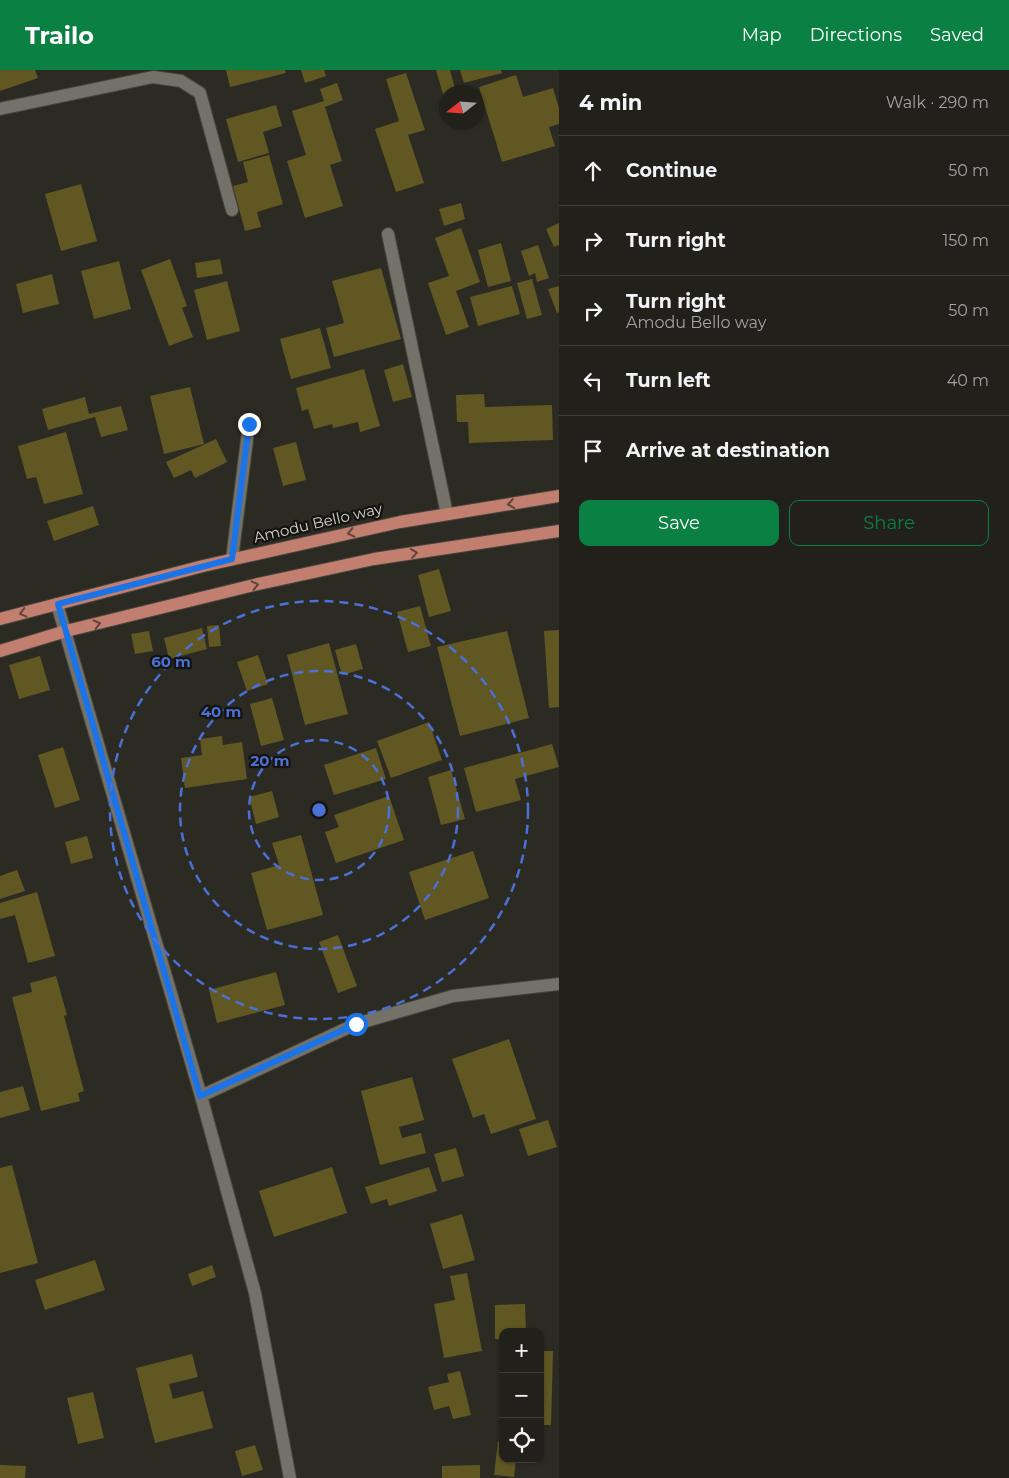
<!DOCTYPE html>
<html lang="en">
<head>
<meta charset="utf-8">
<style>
	:root { --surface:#21201a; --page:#2d2d27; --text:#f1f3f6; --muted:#a2a3a2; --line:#3e3e39; --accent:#0b8043 }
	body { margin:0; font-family:Montserrat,sans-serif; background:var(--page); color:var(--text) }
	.controls { position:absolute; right:15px; bottom:15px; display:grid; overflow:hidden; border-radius:10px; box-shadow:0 1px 4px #0004 }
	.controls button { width:45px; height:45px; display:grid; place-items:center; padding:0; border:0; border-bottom:1px solid var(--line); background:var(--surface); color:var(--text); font:25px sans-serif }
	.compass { position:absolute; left:439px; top:15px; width:45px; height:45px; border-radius:50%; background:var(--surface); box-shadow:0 1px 4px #0004; rotate:253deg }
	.stop { position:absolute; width:15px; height:15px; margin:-11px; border:4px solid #1a73e8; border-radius:50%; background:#fff }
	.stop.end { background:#1a73e8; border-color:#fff; box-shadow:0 1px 5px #0008 }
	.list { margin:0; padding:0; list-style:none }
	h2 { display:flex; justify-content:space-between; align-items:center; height:65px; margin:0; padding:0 20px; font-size:21px }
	h2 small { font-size:16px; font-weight:400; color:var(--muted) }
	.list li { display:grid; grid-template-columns:32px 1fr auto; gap:15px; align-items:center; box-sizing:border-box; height:70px; padding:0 20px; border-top:1px solid var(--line) }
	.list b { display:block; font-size:19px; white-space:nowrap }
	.list p { margin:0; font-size:16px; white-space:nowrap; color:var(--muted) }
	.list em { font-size:16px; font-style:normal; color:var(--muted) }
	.actions { display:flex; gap:10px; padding:15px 20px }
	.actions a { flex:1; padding:11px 0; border:1px solid var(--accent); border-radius:10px; text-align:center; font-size:18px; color:var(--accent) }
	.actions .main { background:var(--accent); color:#fff }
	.icon { flex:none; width:28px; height:28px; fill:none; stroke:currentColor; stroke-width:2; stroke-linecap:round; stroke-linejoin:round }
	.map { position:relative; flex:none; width:559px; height:1408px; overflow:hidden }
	header { display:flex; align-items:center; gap:30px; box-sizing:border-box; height:70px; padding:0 25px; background:var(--accent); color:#fff }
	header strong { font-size:24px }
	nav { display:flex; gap:28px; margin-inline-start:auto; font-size:18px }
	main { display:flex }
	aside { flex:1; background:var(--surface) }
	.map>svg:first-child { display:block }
	.building { fill:#605722 }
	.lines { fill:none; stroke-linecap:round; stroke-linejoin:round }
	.minor-casing { stroke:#47453f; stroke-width:14 }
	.major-casing { stroke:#47453f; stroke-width:14 }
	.minor { stroke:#747268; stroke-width:12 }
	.major { stroke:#c27f70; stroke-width:12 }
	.oneway { stroke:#62443b }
	.route { stroke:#1a73e8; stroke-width:6 }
	.ring { fill:none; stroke:#4b70d6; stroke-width:2.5; stroke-dasharray:9 6 }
	.labels { text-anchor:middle; stroke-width:4.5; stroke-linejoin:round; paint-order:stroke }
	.street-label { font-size:15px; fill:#d6d5cf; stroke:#141310 }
	.centre { fill:#4b70d6; stroke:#141310; stroke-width:2.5 }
	.ring-label { font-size:15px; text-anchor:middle; font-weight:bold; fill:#4b70d6; stroke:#141310; stroke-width:4.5; stroke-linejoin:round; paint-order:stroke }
</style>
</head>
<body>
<header>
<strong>Trailo</strong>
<nav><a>Map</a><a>Directions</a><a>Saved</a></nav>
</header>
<main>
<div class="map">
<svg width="559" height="1408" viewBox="0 0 559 1408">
	<rect width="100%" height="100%" fill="#2c2b23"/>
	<path class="building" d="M0 0H35L38 8 0 21Z
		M226 0H285L286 3 230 17Z
		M301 0H324L326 6 305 13Z
		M436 0H450L456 22H447V38Z
		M460 0H501L502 3 464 13Z
		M406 3 425 60 408 65 424 113 396 122 375 59 399 51 386 9Z
		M516 5 523 27 553 18 559 38V54L549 57 555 76 502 92 479 17Z
		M337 13 343 30 325 37 342 91 330 95 343 136 305 148 287 91 306 85 292 41 324 31 320 19Z
		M276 35 282 56 263 62 269 83 238 92 226 49Z
		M269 85 283 134 257 142 261 157 245 161 233 116 248 112 243 92Z
		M81 114 97 171 61 181 45 124Z
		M461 133 465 149 444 156 439 139Z
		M559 153V175L554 177 546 159Z
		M461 158 480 212 456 221 469 257 446 265 428 213 449 206 435 168Z
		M501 173 511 211 488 217 478 180Z
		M538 175 549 208 537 212 535 203 529 206 521 181Z
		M170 189 187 236 182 238 193 267 169 276 141 200Z
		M220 189 223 204 197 208 195 193Z
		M119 191 131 239 94 249 81 201Z
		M381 198 401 269 334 287 326 258 344 253 332 211Z
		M52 204 59 234 23 243 16 214Z
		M532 209 542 245 527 249 517 213Z
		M227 211 240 261 207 270 194 220Z
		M512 216 520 244 478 256 470 227Z
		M559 216V242L557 243 548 219Z
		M320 258 331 298 291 309 280 269Z
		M403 294 412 327 393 332 384 300Z
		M364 299 380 356 360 362 358 352 333 358 332 354 314 359 308 339 302 341 296 318Z
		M190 317 204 374 164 384 150 326Z
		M484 324 485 337 552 335 553 370 469 373 468 352H457L456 325Z
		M85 327 89 344 121 336 128 360 101 367 95 347 48 360 42 339Z
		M66 362 83 424 44 434 36 407 27 409 18 376Z
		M216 369 227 392 195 408 191 400 174 408 166 392Z
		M296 372 306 410 283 416 273 378Z
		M93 436 99 455 54 471 47 451Z
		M439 499 451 541 429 547 418 505Z
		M420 536 431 576 408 582 397 542Z
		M219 555 221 576 209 577 207 556Z
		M202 558 207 579 169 589 164 568Z
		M559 560V637L549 638 544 561Z
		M149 561 153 581 135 584 131 564Z
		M507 561 529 648 460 666 437 577Z
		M329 573 348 644 305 655 287 585Z
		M356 574 363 599 342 605 335 580Z
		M258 585 268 614 247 621 237 592Z
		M40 586 50 620 19 629 9 595Z
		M272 628 284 670 261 676 250 634Z
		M429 652 442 690 391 708 377 671Z
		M222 666 223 675 242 672 247 709 185 718 181 688 202 685 200 669Z
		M552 674 559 697 515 709 521 730 476 742 464 698Z
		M63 677 80 730 55 738 38 685Z
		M376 678 386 709 334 725 324 695Z
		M451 700 465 749 441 755 428 707Z
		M272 721 279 747 256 754 249 727Z
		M389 726 404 770 336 793 325 762 339 757 334 745Z
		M301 765 323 845 267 860 251 803 279 795 272 773Z
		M87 766 93 788 71 794 65 772Z
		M473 781 489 828 425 850 409 802Z
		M17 800 25 821 0 829V806Z
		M37 822 55 886 28 893 15 845 0 849V833Z
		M338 865 357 916 338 923 319 872Z
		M276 902 285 935 217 953 209 920Z
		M56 906 67 945 64 946 84 1021 78 1023 80 1031 41 1041 12 927 32 922 30 913Z
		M509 969 536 1049 491 1064 484 1044 473 1048 452 989Z
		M412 1007 424 1050 399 1057 402 1068 421 1063 426 1083 380 1095 361 1021Z
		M23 1016 30 1040 0 1048V1022Z
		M548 1050 557 1077 528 1086 519 1059Z
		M456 1078 464 1106 442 1112 434 1084Z
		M12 1095 38 1193 0 1203V1098Z
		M332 1097 347 1143 274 1167 259 1121Z
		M429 1097 437 1121 389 1136 387 1129 371 1134 365 1117Z
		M462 1144 475 1190 443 1199 430 1154Z
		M95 1190 105 1220 45 1240 35 1210Z
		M212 1195 216 1207 192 1216 188 1204Z
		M467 1203 482 1281 444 1288 434 1234 455 1230 450 1206Z
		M525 1234 526 1262H503V1269H495V1235Z
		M540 1281H553L551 1355H540Z
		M192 1284 198 1307 169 1314 173 1329 203 1321 213 1358 155 1373 136 1298Z
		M460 1301 471 1345 453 1349 449 1336 434 1340 428 1317 449 1312 447 1304Z
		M93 1322 104 1368 78 1374 67 1328Z
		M498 1371 503 1372V1389H516L514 1407 494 1405Z
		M255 1375 263 1400 242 1406 235 1381Z
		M0 1395 26 1396 25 1408H0Z
		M480 1395V1408H442V1396Z"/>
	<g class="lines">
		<defs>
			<path id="minor" d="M0 39 153 7 181 11 200 23 232 140
				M388 164 447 444
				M232 489 249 354
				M57 534 201 1026 255 1223 290 1408
				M201 1026 356 954 453 926 559 914"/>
			<path id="major" d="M0 549 203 496 400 452 559 426
				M0 581 66 561 254 515 374 489 559 461"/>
		</defs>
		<use href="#minor" class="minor-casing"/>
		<use href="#major" class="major-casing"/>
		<use href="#minor" class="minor"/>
		<use href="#major" class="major"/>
	</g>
	<defs><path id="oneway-chevron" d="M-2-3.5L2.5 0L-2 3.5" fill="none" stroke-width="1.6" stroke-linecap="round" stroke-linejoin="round" transform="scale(1.25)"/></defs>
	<g class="oneway">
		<use href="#oneway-chevron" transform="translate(511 434) rotate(171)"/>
		<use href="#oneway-chevron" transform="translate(351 463) rotate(167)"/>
		<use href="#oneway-chevron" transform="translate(414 483) rotate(-9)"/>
		<use href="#oneway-chevron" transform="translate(255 515) rotate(-13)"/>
		<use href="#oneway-chevron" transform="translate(23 543) rotate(165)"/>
		<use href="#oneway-chevron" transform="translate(97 554) rotate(-14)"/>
	</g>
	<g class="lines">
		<path class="route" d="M249 354 232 489 58 534 200 1026 356 954"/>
	</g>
	<g class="ring">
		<circle cx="319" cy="740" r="70"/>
		<circle cx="319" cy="740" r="139"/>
		<circle cx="319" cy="740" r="209"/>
	</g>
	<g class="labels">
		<g class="street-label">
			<text transform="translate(318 453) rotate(-13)" y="5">Amodu Bello way</text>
		</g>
	</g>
	<circle cx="319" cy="740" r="8" class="centre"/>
	<g class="ring-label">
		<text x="171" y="597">60 m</text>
		<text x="221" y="647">40 m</text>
		<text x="270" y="696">20 m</text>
	</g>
</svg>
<div class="controls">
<button>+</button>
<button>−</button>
<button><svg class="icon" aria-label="locate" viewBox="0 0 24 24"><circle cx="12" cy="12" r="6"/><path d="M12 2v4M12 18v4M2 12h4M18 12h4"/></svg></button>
</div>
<svg class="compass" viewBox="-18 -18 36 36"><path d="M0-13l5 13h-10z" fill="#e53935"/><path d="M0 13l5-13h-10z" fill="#a2a3a2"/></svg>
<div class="stop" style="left:356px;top:954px"></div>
<div class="stop end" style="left:249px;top:354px"></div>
</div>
<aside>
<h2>4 min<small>Walk · 290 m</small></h2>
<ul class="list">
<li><svg class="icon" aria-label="ahead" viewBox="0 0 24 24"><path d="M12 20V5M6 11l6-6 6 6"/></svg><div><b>Continue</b></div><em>50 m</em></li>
<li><svg class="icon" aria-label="right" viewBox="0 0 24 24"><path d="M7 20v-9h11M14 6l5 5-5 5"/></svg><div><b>Turn right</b></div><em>150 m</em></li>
<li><svg class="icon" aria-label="right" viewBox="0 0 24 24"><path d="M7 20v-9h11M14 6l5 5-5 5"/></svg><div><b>Turn right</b><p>Amodu Bello way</p></div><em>50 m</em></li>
<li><svg class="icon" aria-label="left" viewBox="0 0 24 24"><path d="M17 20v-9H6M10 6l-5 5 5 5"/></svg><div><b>Turn left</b></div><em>40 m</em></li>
<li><svg class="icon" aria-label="arrive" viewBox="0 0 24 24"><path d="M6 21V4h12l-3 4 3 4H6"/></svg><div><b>Arrive at destination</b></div></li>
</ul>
<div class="actions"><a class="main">Save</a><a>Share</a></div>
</aside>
</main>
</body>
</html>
